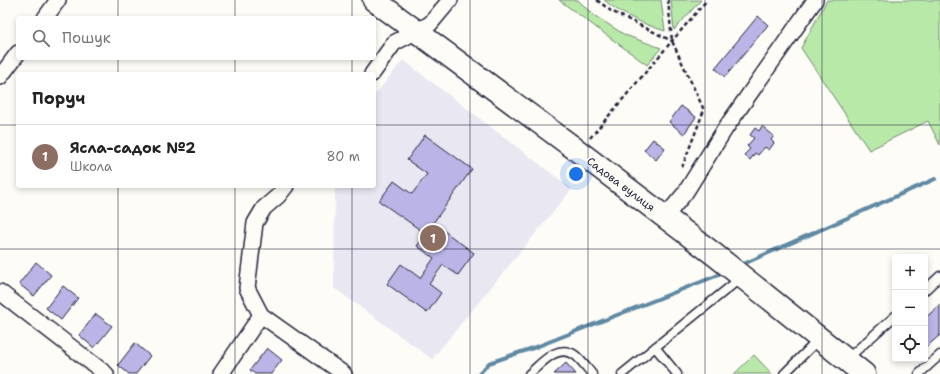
<!DOCTYPE html>
<html lang="uk">
<head>
<meta charset="utf-8">
<style>
	:root { --surface:#fff; --page:#f2f2f2; --text:#222; --muted:#767676; --line:#e0e0e0; --accent:#7c3aed }
	body { margin:0; font-family:"Shantell Sans",sans-serif; background:var(--page); color:var(--text) }
	.controls { position:absolute; right:12px; bottom:12px; display:grid; overflow:hidden; border-radius:4px; box-shadow:0 2px 6px #0003 }
	.controls button { width:36px; height:36px; display:grid; place-items:center; padding:0; border:0; border-bottom:1px solid var(--line); background:var(--surface); color:var(--text); font:20px sans-serif }
	.you { position:absolute; left:576px; top:174px; width:14px; height:14px; margin:-10px; border:3px solid #fff; border-radius:50%; background:#1a73e8; box-shadow:0 0 0 6px #1a73e833 }
	.badge { display:grid; place-items:center; width:26px; height:26px; border-radius:50%; background:var(--accent); color:#fff; font-size:13px; font-weight:700 }
	.pin { position:absolute; translate:-50% -50%; border:2px solid #fff; box-shadow:0 1px 4px #0006 }
	.list { margin:0; padding:0; list-style:none }
	h2 { display:flex; justify-content:space-between; align-items:center; height:52px; margin:0; padding:0 16px; font-size:17px }
	h2 small { font-size:13px; font-weight:400; color:var(--muted) }
	.list li { display:grid; grid-template-columns:26px 1fr auto; gap:12px; align-items:center; box-sizing:border-box; height:64px; padding:0 16px; border-top:1px solid var(--line) }
	.list b { display:block; font-size:15px; white-space:nowrap }
	.list p { margin:0; font-size:13px; white-space:nowrap; color:var(--muted) }
	.list em { font-size:13px; font-style:normal; color:var(--muted) }
	.icon { flex:none; width:22px; height:22px; fill:none; stroke:currentColor; stroke-width:2; stroke-linecap:round; stroke-linejoin:round }
	.map { position:relative; flex:none; width:940px; height:374px; overflow:hidden }
	.search { position:absolute; background:var(--surface); box-shadow:0 2px 6px #0003; left:16px; top:16px; width:360px; height:44px; display:flex; align-items:center; gap:10px; box-sizing:border-box; padding:0 14px; border-radius:4px; color:var(--muted); font-size:15px }
	.panel { position:absolute; background:var(--surface); box-shadow:0 2px 6px #0003; left:16px; top:72px; width:360px; height:116px; border-radius:4px }
	.map>svg:first-child { display:block }
	.built { fill:#e9e7f2 }
	.green { fill:#b9e9a8; stroke:#6e8672 }
	.lines { fill:none; stroke-linecap:round; stroke-linejoin:round }
	.stream { stroke:#5f88a3; stroke-width:4 }
	.building { fill:#bab5e6; stroke:#22223b }
	.lane-casing { stroke:#22223b; stroke-width:11 }
	.street-casing { stroke:#22223b; stroke-width:18 }
	.secondary-casing { stroke:#22223b; stroke-width:25 }
	.path { stroke:#22223b; stroke-width:2.5; stroke-dasharray:4 3; stroke-linecap:butt }
	.lane { stroke:#fdfcf7; stroke-width:8 }
	.street { stroke:#fdfcf7; stroke-width:15 }
	.secondary { stroke:#fdfcf7; stroke-width:22 }
	.grid { fill:none; stroke:#22223b; stroke-width:1; stroke-opacity:0.55 }
	.labels { text-anchor:middle; stroke-width:3.5; stroke-linejoin:round; paint-order:stroke }
	.street-label { font-size:11px; fill:#22223b; stroke:#fdfcf7 }
</style>
</head>
<body>
<div class="map">
<svg width="940" height="374" viewBox="0 0 940 374">
	<rect width="100%" height="100%" fill="#fdfcf7"/>
	<filter id="ink" filterUnits="userSpaceOnUse"><feTurbulence type="fractalNoise" baseFrequency=".025" numOctaves="2"/><feDisplacementMap in="SourceGraphic" scale="8" xChannelSelector="R" yChannelSelector="G"/><feConvolveMatrix kernelMatrix="1 2 1 2 8 2 1 2 1" color-interpolation-filters="sRGB"/></filter>
	<g filter="url(#ink)">
		<path class="built" d="M403 60 572 189 432 359 334 288 335 186H374V96Z"/>
		<path class="green" d="M559 0H578L592 14 625 35 661 48 647 65Z
			M604 0H661L665 31C643 24 622 15 604 0Z
			M671 0H701L674 30Z
			M827 0H940V145L928 121 869 150 801 48Z
			M754 355 772 374H734Z"/>
		<g class="lines">
			<path class="stream" d="M739 266 935 179
				M479 374 489 363 536 347 726 272"/>
		</g>
		<path class="building" d="M758 16 768 25 725 77 715 68Z
			M681 106 696 117 684 134 669 122Z
			M762 126 774 136 771 140 774 143 769 150 765 147 758 155 755 153 750 160 744 155 750 149 747 146 754 138 750 135 755 128 759 131Z
			M425 135 472 169 433 223 474 253 458 275 443 265 429 284 441 293 427 313 387 284 401 264 420 278 434 258 417 246 426 234 379 201 394 181 412 194 427 174 407 160Z
			M653 139 665 148 656 160 644 150Z
			M36 262 51 275 34 296 19 284Z
			M63 286 78 298 61 320 46 308Z
			M940 305V335L925 348V318Z
			M96 314 112 326 94 348 79 335Z
			M135 343 150 356 136 374H129L118 365Z
			M267 348 282 360 271 374H255L250 370Z
			M566 363 576 374H554Z"/>
		<g class="lines">
			<defs>
				<path id="lane" d="M925 290 940 276
					M655 347 677 374
					M847 359 895 316
					M529 374C542 363 557 343 575 355 581 360 587 368 592 374
					M622 374 742 277
					M784 374 819 339
					M919 374 940 355"/>
				<path id="street" d="M45 18 58 0
					M372 74 394 43 430 24 450 0
					M0 77 18 53
					M665 217 685 193 725 129 815 0
					M0 292 106 374
					M261 315 344 374
					M221 374 261 315 247 288 255 223 264 208 278 196 286 186"/>
				<path id="secondary" d="M374 0 574 148 715 255 864 374"/>
			</defs>
			<use href="#lane" class="lane-casing"/>
			<use href="#street" class="street-casing"/>
			<use href="#secondary" class="secondary-casing"/>
			<path class="path" d="M597 0 611 11 672 41 707 0
				M668 0 672 41 704 110 681 170
				M590 138 672 41"/>
			<use href="#lane" class="lane"/>
			<use href="#street" class="street"/>
			<use href="#secondary" class="secondary"/>
		</g>
	</g>
	<path class="grid" d="M118 0V18M235 0V18M352 0V18M470 0V374M588 0V374M705 0V374M822 0V374M118 58V74M235 58V74M352 58V74M0 125H18M374 125H940M118 186V374M235 186V374M352 186V374M0 249H940"/>
	<g class="labels">
		<g class="street-label">
			<text transform="translate(621 184) rotate(37)" y="4">Садова вулиця</text>
		</g>
	</g>
</svg>
<div class="controls">
<button>+</button>
<button>−</button>
<button><svg class="icon" aria-label="locate" viewBox="0 0 24 24"><circle cx="12" cy="12" r="6"/><path d="M12 2v4M12 18v4M2 12h4M18 12h4"/></svg></button>
</div>
<div class="you"></div>
<div class="pin badge" style="left:433px;top:238px;background:#8d6e63">1</div>
<div class="search"><svg class="icon" aria-label="search" viewBox="0 0 24 24"><circle cx="10" cy="10" r="6"/><path d="M15 15l6 6"/></svg>Пошук</div>
<section class="panel">
<h2>Поруч<small></small></h2>
<ul class="list">
<li><span class="badge" style="background:#8d6e63">1</span><div><b>Ясла-садок №2</b><p>Школа</p></div><em>80 m</em></li>
</ul>
</section>
</div>
</body>
</html>
